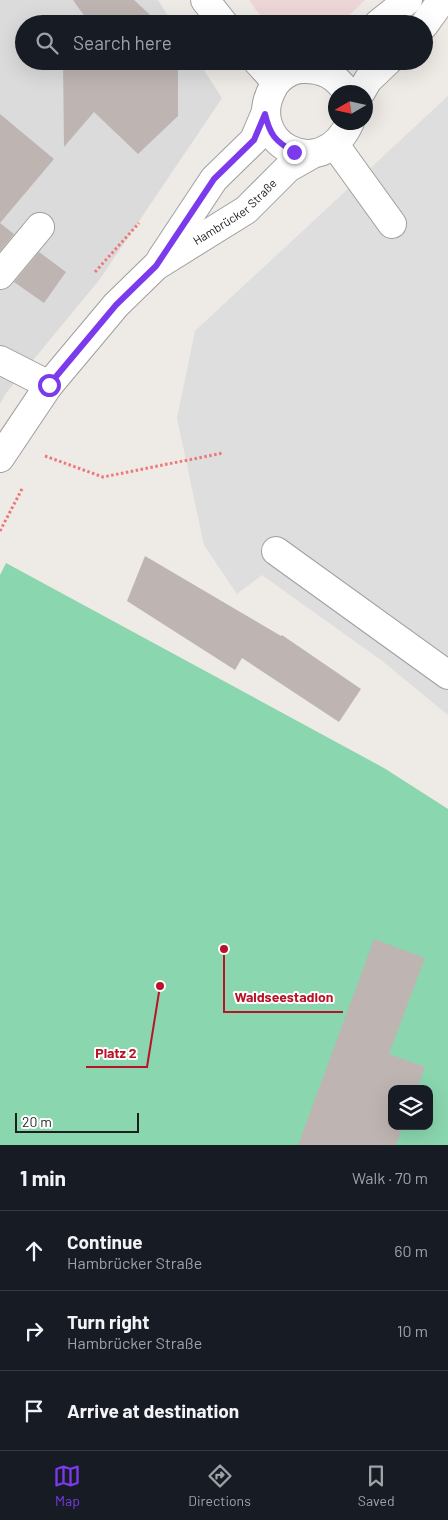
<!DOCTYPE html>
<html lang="en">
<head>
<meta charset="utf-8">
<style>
	:root { --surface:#171b24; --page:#242831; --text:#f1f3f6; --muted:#9ea1a6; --line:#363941; --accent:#7c3aed }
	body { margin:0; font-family:Barlow,sans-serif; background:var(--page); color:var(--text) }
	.controls { position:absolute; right:15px; bottom:15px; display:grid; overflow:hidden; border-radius:10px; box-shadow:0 5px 20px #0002 }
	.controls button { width:45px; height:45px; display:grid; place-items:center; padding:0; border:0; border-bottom:1px solid var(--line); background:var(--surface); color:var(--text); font:25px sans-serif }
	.compass { position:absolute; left:328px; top:85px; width:45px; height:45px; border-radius:50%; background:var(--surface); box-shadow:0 5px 20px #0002; rotate:261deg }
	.scale { position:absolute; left:15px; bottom:12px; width:124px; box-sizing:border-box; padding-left:5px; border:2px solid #1e1e1e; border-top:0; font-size:14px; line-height:18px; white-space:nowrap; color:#1e1e1e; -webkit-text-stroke:4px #fff; paint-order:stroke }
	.stop { position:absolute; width:15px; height:15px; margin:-11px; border:4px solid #7c3aed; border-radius:50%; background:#fff }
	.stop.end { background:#7c3aed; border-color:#fff; box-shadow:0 1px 5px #0008 }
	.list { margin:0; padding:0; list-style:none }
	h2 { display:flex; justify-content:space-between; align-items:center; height:65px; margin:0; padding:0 20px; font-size:21px }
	h2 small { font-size:16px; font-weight:400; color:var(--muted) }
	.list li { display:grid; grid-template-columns:32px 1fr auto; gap:15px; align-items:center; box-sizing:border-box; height:80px; padding:0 20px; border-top:1px solid var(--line) }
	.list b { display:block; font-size:19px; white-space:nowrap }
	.list p { margin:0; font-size:16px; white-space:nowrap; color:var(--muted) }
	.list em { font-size:16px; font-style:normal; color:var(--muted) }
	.icon { flex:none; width:28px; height:28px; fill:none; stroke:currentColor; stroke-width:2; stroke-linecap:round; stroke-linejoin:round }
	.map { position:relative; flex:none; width:448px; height:1145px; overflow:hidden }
	.search { position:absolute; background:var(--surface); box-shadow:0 5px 20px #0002; left:15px; right:15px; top:15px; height:55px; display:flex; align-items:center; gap:12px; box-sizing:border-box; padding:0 18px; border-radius:28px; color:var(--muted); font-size:19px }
	.sheet { height:305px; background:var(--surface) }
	nav { display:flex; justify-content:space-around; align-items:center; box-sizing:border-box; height:70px; border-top:1px solid var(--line); background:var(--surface); font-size:14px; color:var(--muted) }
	nav a { display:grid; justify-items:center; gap:2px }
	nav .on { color:var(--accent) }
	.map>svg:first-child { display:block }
	.residential { fill:#dcdbdb }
	.commercial { fill:#edd6d8 }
	.pitch { fill:#8ad6af; fill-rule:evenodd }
	.parking { fill:#dedede }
	.building { fill:#beb5b2 }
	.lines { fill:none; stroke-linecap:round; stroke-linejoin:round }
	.minor-casing { stroke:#9f9f9f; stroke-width:30 }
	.path { stroke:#ed787a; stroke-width:3; stroke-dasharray:2.5 2.5; stroke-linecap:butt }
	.minor { stroke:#fff; stroke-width:28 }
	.route { stroke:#7c3aed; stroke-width:6 }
	.labels { text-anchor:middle; stroke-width:4; stroke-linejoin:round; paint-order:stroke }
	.street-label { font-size:12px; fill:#1e1e1e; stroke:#fff }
	.leader { fill:none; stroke:#b91328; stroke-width:2 }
	.callout-dot { fill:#b91328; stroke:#fff; stroke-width:2 }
	.callout-label { font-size:14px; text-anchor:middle; font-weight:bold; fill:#b91328; stroke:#fff; stroke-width:4; stroke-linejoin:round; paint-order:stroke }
</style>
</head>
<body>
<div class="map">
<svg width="448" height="1145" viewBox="0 0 448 1145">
	<rect width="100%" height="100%" fill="#eeeae5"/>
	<path class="residential" d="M0 0H158L173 24H24V61H198L222 98 100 279 6 393 0 404Z"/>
	<path class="commercial" d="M249 0H365L340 24H276L259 14Z"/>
	<path class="pitch" d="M6 563 384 768 448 809V1145H0V575ZM392 1089H429V1126H392Z"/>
	<path class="parking" d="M448 96V715L381 660 262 575 237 594 204 545 177 418 195 331Z"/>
	<path class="building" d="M73 0H134L160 24H90Z
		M63 61H178V116L138 154 94 112 64 147Z
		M0 114 54 159 0 223Z
		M0 223 14 234 0 251Z
		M39 252 66 272 44 303 14 282Z
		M145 556 281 636 282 635 361 689 339 722 242 658 235 670 127 601Z
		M374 939 425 958 389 1054 425 1067 417 1089H392V1126H403L396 1145H298Z"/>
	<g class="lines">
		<defs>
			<g id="minor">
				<path d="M205 0 224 24"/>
				<path d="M378 24 408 0"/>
				<path d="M424 25 442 0"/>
				<path d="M257 61 276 82"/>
				<path d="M347 92C336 76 323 68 302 69 292 69 279 77 274 86 241 141 321 187 350 122"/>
				<path d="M361 92 368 80 388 61"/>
				<path d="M335 145 392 224"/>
				<path d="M161 259 214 179 254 140 265 114"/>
				<path d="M0 275 40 227"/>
				<path d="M0 360 49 385"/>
				<path id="s1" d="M0 458 49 385 116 305 156 266 246 210 288 168 311 155"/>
				<path d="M276 551 448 675"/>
			</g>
		</defs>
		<use href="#minor" class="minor-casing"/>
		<path class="path" d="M95 272 139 223
			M45 456 103 477 223 453
			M0 531 23 487"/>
		<use href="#minor" class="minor"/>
	</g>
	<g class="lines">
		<path class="route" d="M49 385 116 305 156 266 214 179 254 140 265 114C270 135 275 141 294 152"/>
	</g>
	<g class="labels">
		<g class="street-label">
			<text dy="4" stroke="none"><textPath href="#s1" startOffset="344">Hambrücker Straße</textPath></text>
		</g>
	</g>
	<path class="leader" d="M224 949L224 1012H343M160 986L147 1067H86"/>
	<g class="callout-dot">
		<circle cx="224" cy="949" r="5"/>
		<circle cx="160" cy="986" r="5"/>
	</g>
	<g class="callout-label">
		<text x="284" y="1002">Waldseestadion</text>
		<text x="116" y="1058">Platz 2</text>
	</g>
</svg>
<div class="controls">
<button><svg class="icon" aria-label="layers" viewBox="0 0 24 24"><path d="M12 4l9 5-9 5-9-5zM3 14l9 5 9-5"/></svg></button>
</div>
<svg class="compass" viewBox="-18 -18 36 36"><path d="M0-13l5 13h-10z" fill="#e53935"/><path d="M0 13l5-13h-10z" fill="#9ea1a6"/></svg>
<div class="scale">20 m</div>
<div class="stop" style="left:49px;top:385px"></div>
<div class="stop end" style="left:294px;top:152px"></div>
<div class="search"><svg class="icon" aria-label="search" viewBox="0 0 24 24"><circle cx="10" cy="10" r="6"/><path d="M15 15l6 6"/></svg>Search here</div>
</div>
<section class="sheet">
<h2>1 min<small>Walk · 70 m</small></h2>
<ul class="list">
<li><svg class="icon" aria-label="ahead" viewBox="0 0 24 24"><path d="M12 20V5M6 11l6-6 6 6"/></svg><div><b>Continue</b><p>Hambrücker Straße</p></div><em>60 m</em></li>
<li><svg class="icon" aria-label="right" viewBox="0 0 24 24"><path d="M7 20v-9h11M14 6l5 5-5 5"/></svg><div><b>Turn right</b><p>Hambrücker Straße</p></div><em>10 m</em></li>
<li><svg class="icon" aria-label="arrive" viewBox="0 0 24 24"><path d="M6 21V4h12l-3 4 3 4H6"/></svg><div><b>Arrive at destination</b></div></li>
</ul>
</section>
<nav>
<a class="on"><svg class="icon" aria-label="map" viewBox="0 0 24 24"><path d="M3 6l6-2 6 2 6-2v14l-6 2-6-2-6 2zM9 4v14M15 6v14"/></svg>Map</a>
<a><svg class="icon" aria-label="directions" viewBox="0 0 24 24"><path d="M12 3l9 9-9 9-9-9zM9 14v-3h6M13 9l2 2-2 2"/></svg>Directions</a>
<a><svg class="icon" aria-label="saved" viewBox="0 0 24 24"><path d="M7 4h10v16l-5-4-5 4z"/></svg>Saved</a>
</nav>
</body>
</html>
